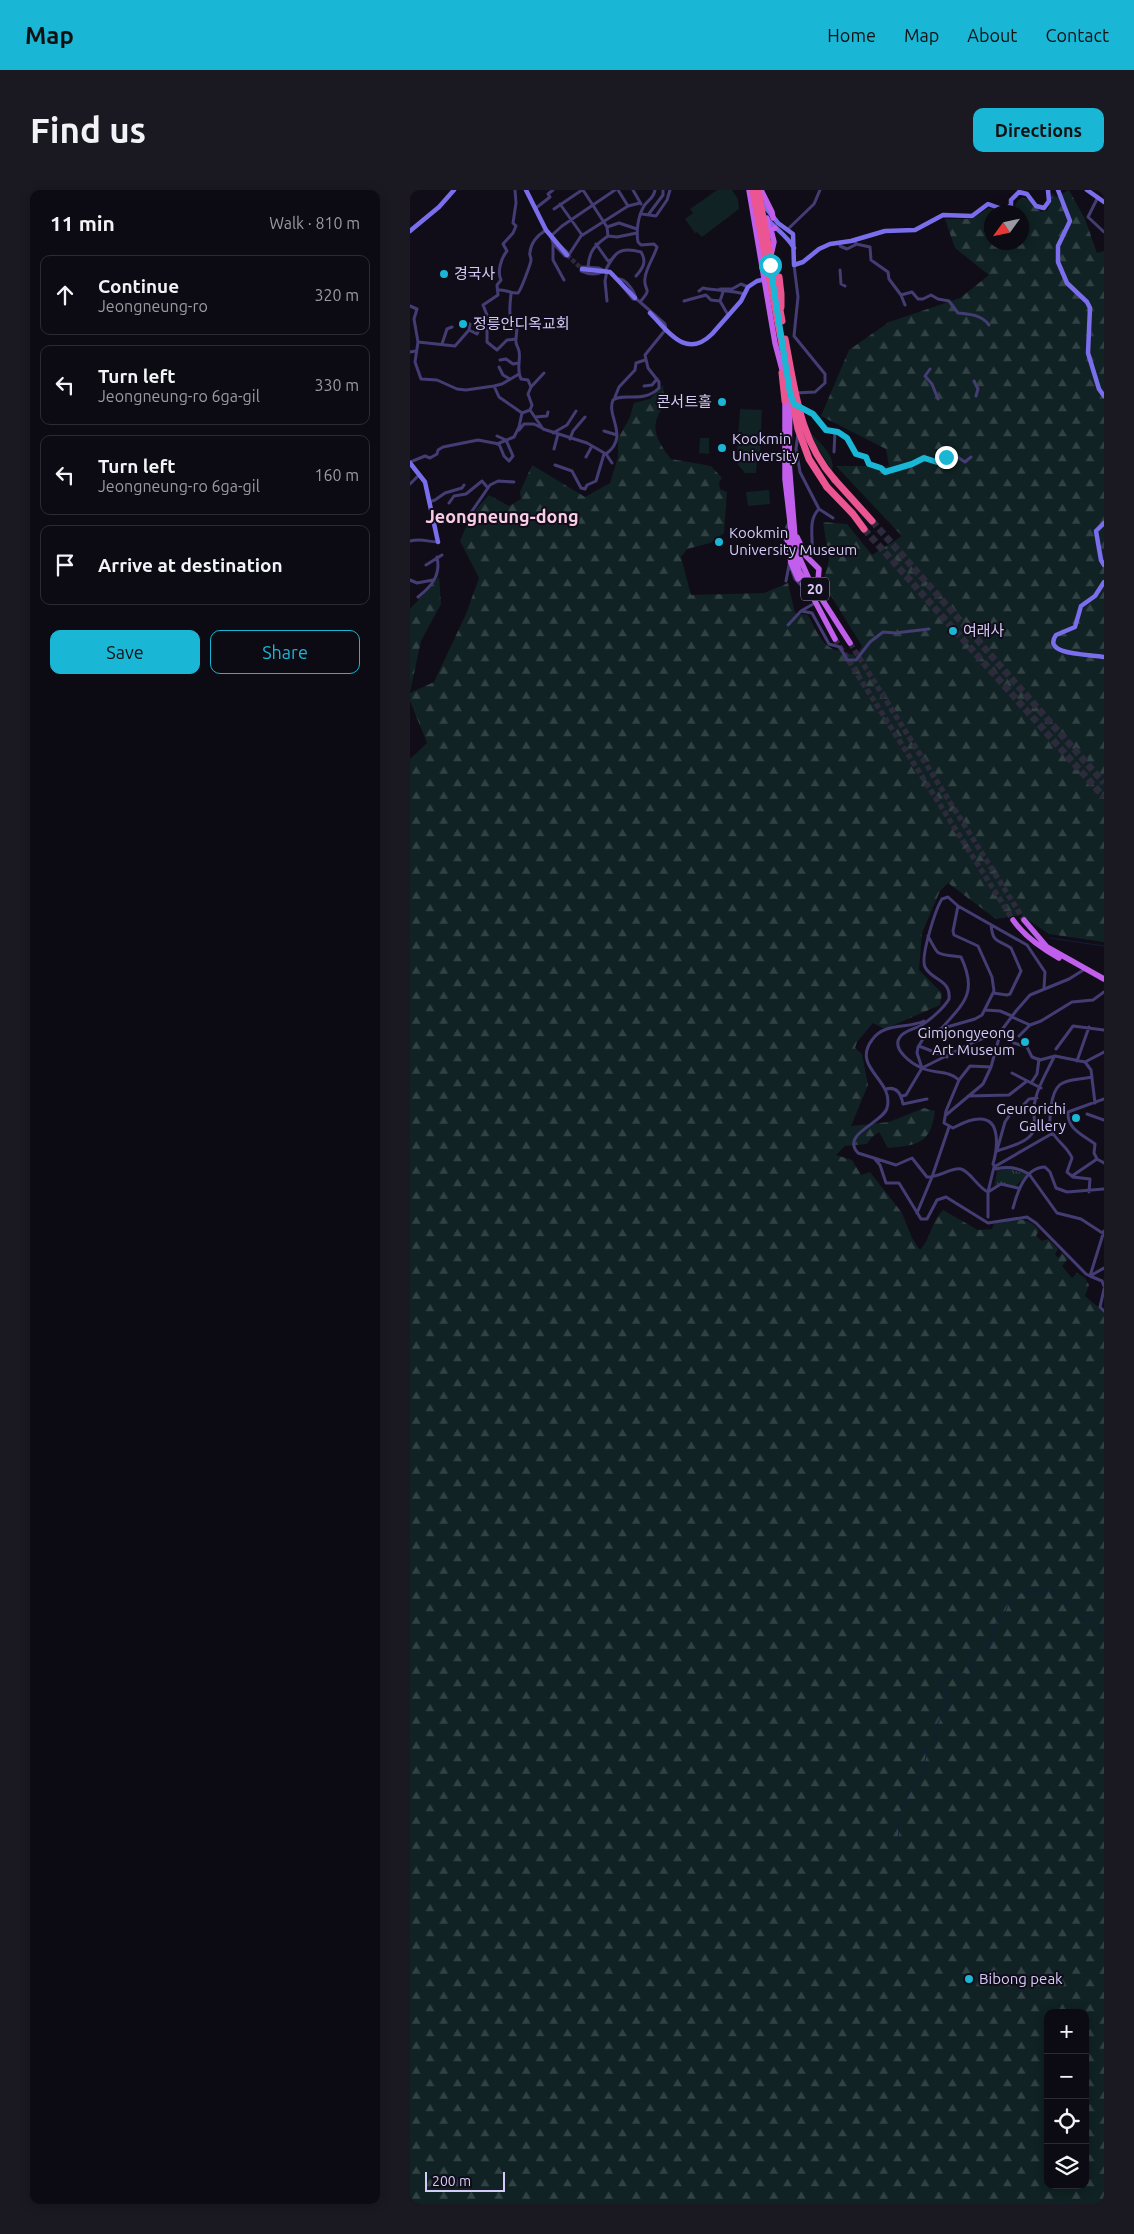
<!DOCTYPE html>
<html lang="en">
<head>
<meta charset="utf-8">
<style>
	:root { --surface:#0c0a13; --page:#1a1821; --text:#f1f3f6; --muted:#9a9aa0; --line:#2c2b33; --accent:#1ab6d6 }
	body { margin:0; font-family:Ubuntu,"Noto Sans KR",sans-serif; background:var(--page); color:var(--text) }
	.controls { position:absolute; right:15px; bottom:15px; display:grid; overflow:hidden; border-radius:10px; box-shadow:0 2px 12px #0003 }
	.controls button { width:45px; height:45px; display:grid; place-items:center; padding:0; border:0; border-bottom:1px solid var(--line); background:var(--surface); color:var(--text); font:25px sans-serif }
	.compass { position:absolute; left:574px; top:15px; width:45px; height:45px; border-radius:50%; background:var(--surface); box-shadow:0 2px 12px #0003; rotate:237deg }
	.scale { position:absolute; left:15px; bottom:12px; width:80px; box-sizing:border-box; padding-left:5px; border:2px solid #d4cbf9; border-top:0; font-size:14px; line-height:18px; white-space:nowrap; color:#d4cbf9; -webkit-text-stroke:4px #100d19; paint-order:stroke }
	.stop { position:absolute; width:15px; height:15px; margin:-11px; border:4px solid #1ab6d6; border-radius:50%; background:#fff }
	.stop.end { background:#1ab6d6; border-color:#fff; box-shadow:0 1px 5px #0008 }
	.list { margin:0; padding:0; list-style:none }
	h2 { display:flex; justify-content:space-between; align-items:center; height:65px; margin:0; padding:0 20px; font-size:21px }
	h2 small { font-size:16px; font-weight:400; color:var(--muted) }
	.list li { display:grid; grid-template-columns:32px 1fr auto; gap:15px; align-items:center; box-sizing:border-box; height:80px; margin:0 10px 10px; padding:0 10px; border:1px solid var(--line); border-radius:10px }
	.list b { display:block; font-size:19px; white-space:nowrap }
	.list p { margin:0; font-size:16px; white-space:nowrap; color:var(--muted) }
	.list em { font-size:16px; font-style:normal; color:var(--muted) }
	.actions { display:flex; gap:10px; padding:15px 20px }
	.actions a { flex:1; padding:11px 0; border:1px solid var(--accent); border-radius:10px; text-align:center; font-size:18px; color:var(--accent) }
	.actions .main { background:var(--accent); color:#111 }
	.icon { flex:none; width:28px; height:28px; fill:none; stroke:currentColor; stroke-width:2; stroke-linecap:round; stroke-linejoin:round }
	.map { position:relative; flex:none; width:694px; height:2014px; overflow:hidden; border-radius:10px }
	header { display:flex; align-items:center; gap:30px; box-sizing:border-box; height:70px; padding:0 25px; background:var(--accent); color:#111 }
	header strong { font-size:24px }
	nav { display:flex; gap:28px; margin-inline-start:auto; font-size:18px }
	.intro { display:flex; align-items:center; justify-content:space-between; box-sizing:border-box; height:120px; padding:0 30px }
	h1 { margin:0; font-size:35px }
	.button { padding:12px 22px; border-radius:10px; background:var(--accent); color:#111; font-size:18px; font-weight:700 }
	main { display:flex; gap:30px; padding:0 30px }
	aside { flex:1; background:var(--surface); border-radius:10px; box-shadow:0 2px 12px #0003 }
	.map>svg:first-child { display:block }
	.green { fill:#102223 }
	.forest { fill:url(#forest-firs); fill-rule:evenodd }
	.park { fill:url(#park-tufts) }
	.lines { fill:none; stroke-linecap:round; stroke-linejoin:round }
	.stream { stroke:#111e39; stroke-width:1 }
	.secondary-tunnel { stroke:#2d2a3b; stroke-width:4.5; stroke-dasharray:4.5 2; stroke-linecap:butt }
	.primary-tunnel { stroke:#2d2a3b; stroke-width:5.5; stroke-dasharray:5.5 3; stroke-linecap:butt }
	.highway-tunnel { stroke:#2d2a3b; stroke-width:7; stroke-dasharray:7 3.5; stroke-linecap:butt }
	.street { stroke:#433d73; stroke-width:3 }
	.secondary { stroke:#7a6eed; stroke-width:4.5 }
	.primary { stroke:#c15fec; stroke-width:5.5 }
	.highway { stroke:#ea5592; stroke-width:7 }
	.highway-bridge { stroke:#ea5592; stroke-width:7 }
	.route { stroke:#1ab6d6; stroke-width:6 }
	.poi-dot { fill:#1ab6d6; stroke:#100d19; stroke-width:2 }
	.labels { text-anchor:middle; stroke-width:4; stroke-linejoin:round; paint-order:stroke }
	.shield { fill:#100d19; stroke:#9992b6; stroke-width:1 }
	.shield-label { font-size:14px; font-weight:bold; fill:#d4cbf9 }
	.poi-label { font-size:15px; fill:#d4cbf9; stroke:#100d19; text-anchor:start }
	.quarter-label { font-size:18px; font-weight:bold; fill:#f9cde6; stroke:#100d19 }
</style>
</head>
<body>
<header>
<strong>Map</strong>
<nav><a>Home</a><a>Map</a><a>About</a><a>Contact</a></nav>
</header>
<div class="intro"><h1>Find us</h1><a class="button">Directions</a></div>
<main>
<aside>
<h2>11 min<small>Walk · 810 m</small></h2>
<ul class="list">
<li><svg class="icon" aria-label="ahead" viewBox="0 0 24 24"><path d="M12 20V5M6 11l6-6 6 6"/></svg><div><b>Continue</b><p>Jeongneung-ro</p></div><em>320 m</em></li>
<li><svg class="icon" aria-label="left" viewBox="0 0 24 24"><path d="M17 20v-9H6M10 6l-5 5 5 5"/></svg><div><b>Turn left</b><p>Jeongneung-ro 6ga-gil</p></div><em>330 m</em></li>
<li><svg class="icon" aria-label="left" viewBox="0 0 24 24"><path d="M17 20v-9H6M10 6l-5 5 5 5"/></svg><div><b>Turn left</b><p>Jeongneung-ro 6ga-gil</p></div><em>160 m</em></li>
<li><svg class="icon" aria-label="arrive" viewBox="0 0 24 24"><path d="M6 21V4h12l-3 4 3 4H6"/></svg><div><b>Arrive at destination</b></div></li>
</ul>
<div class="actions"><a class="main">Save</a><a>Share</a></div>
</aside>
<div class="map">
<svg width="694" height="2014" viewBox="0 0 694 2014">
	<defs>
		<pattern id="forest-firs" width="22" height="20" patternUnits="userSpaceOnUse" patternTransform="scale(1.25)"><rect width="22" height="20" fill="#102223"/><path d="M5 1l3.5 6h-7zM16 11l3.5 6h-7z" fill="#324144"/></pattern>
		<pattern id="park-tufts" width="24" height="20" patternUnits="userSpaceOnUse" patternTransform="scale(1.25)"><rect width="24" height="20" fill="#102223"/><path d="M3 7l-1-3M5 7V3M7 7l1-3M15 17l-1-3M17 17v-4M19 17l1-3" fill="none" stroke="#324144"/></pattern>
	</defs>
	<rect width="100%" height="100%" fill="#100d19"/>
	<path class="green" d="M307 0H322L328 9 329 19 292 47 287 42 285 43 275 29 283 23 280 19Z
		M330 219 352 220 350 263 327 262Z
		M401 243C410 253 426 266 422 281L400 245Z
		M290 248H299V264L289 263Z
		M329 266 347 268 346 283H335L328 275Z
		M359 300 360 314 338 316 336 302Z"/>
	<path class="forest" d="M659 0 675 29 687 63 694 61V752L639 744 611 725 586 729 538 693 530 701 512 743 509 780 532 803 530 815 475 839 463 833 447 852 445 858 452 864 458 895 441 936 479 932 514 918 525 921C521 955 506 955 478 958L469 942 461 948 457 954 435 956 426 965 442 970 451 985 460 982 492 1023 502 1048 510 1060C521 1048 521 1032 533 1020L568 1040 582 1039 584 1034C603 1031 616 1024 629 1040L626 1046 632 1051 638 1049 648 1059 645 1064 648 1068 652 1063 658 1069 652 1076 662 1088 667 1083 675 1088 679 1095 675 1106 694 1122V2014H0V569L17 553 0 511V503L24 492 56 424 69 388 50 351 61 325 79 305 99 316 111 309 110 302 122 275 175 307 200 293 208 267V249L220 227 224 213 240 209 253 195 255 215C238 235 246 250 261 269L301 276 312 288 309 292 310 299 317 302 314 343 300 353 277 359 271 367 281 405 354 403 378 393 385 423 398 425C413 453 413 460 447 465L452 456 413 393 419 370 413 332 437 334 462 365 492 346 426 276H479L476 259 411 226 439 160 479 132 550 108 579 85 545 58 535 29H562L579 18 594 22H582V52H612V22H602L608 10C619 4 623 15 631 22L638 20 642 3 646 7ZM638 1823H675V1995H638Z
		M29 387 31 414 11 451 0 502V419Z"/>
	<path class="park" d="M595 978 617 984 605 997 590 993 584 997 587 981Z"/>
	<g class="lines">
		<path class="stream" d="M640 748 694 756
			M488 1651C489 1644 489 1637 489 1630 491 1617 499 1603 504 1592L511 1587 517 1562 516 1559 524 1550C524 1534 533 1526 539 1512L531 1488 539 1486 547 1488 554 1483 558 1486 564 1479 561 1474 566 1463H571L583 1449C578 1435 591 1431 596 1420 599 1414 598 1409 603 1404L634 1400 652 1402 667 1421 668 1425 675 1431H687L694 1446"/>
		<path class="secondary-tunnel" d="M157 65 172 79"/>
		<path class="primary-tunnel" d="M425 449 603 730
			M440 453 614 730"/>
		<path class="highway-tunnel" d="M462 331 694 593
			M454 339 694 607"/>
		<path class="street" d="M173 0 197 37 198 46C185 55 179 61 178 77
			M208 0 218 16
			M223 0 231 14
			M688 7 678 27 694 42
			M150 14 172 45
			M126 18 140 7 138 4 143 0
			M144 19 172 0
			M232 24 246 26 257 10 260 0
			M238 25 253 5V0
			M197 37 209 33 227 39
			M378 39 404 14 410 0
			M141 46 152 36 205 0
			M198 46 207 47 227 43
			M141 47 157 62 155 66 143 53Z
			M444 50 446 54 460 57 461 70 478 82 479 89 491 105 502 102 508 109H513L521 105 528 109 539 111 548 123C560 124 572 125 579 135
			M430 52V56L437 59 447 54
			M143 54V70L154 90
			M186 54 198 71 200 70
			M158 66 171 46 218 16 230 13
			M384 75 388 107 384 146 415 184V193L405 202 385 203
			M172 77 189 78 195 81C187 85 179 85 171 81Z
			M430 80 431 94 435 96
			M195 81C205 63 208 56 231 62 237 72 233 78 226 86
			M209 89C216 89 225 102 226 109H223L209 92Z
			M310 99H322L331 94 338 97
			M89 100C96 99 101 104 108 103 111 100 121 73 121 70 121 66 119 66 120 62 121 52 128 45 136 40
			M289 101 293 98C307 101 322 100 334 104
			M313 102 310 111 318 125
			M101 104C100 115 97 130 107 138L106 149 97 150 87 160 77 152V125L73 115 88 105 87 95 91 90C87 82 91 68 97 61L93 54 103 43 106 36 103 33 106 13 105 0
			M491 105 495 115
			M226 109 230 112C244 96 233 103 235 88 236 78 244 67 247 57L244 54 231 55 228 52C226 41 228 26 234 16 238 10 244 8 245 0
			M197 111 195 91 197 81
			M274 111 296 105 301 110 310 111
			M0 116 7 119 4 129 8 152 5 172 11 189 27 190 47 199 56 200 84 196 89 207 112 223
			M59 140 67 144 76 126
			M106 149C105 155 108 156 109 161 111 171 106 179 111 189L118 190 121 197 118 204 122 215 120 220
			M8 152 45 156 59 140 60 134
			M32 154 37 139 42 137
			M0 162 6 161
			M90 170 96 169 103 174 108 173
			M89 177 93 185 100 189
			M520 179 515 186 522 194 528 209
			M564 191 568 199 566 206
			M84 196 92 194 109 184
			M234 196 242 195 247 189
			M121 197 134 183
			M205 207 209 197 225 180 226 173 235 170
			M389 215 403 224 416 240 428 242 437 248 446 264 456 267 459 274 471 277 475 282 502 274 514 267 527 272 543 264 555 272 561 267
			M112 223 120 220 133 239 177 253 196 264 202 273
			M125 227 137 226 138 222
			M109 240 114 234H124L132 238
			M194 241 207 245
			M143 243 157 235 166 221
			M388 243 386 259 390 282 409 319 423 328
			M160 249 163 241 175 227
			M87 254 104 247 109 237 112 223
			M144 259 148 244
			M424 262 425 241
			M196 264C220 246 196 227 203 210 214 202 233 214 249 198V192L238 178 235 165 256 139 255 134 230 112
			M176 267 182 256
			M0 272 15 266 20 268 27 264 28 260 33 257 68 250 89 254 94 266 99 271 103 266 96 250 87 246
			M145 275 162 281 171 298 175 299 177 295 186 291 194 264
			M0 294 9 285
			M19 312 25 310 35 303 52 298 54 295
			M39 313 44 306 56 304 72 291 78 298
			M60 324 80 295 88 291 104 292
			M375 350 376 339 379 332
			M0 351C13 348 17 352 28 352
			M402 358C403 345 398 330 409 319
			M379 373 385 389 397 401
			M16 375 32 365
			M0 390 7 393 23 390
			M376 391 379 375
			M8 407C22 396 31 385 27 367
			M405 413 391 421 402 423 419 454 430 457 437 470H446L460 452 473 442 485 443 519 439
			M378 435 391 421
			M581 735C583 754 588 749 601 758L611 781 600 804 597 805 583 803
			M518 746C530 769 526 763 551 767 568 803 554 813 531 839
			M634 798 635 782 617 755 548 716 538 707 532 709C526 718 510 767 515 777 522 791 541 789 539 809 534 818 519 831 510 836 504 839 494 841 490 847 481 859 502 874 512 878 524 884 539 880 549 890L536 921 534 933 543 938C551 934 559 929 569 929 592 928 587 960 583 974L586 979C598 976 609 978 619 984L647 1023 671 1029 694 1044
			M575 820 590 821 602 826
			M602 827 620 835
			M514 831C498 839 474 832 462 850 441 878 485 890 477 918 473 933 430 944 448 963L486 975 502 968 517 987C529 988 541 977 551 979 561 982 567 997 578 1002L591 994 608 998
			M609 846 620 835 631 831 662 812 683 810 694 802
			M509 856 537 867
			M646 859 663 836 694 840
			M667 871 679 837
			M675 872 694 862
			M512 878 507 863 508 857 513 849 530 839 565 829 572 825 584 801 582 787 568 756 544 745 543 741 548 716
			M512 878 564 852 591 841 604 853 617 857 622 867 630 870 645 866 675 872 681 880 685 913
			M602 883 631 898
			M549 890 560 876 581 877
			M621 893 627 884 629 869
			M476 899C487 896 491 904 493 914L517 909
			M492 906 496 905 512 878
			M558 906 599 905 617 891
			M694 909 658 922C657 939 673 945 685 954L684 963 687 969 694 973
			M677 924 694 930
			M536 925 573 894 581 877 591 841 606 821 620 805 659 789 675 779
			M587 960 595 932 601 923 607 922 619 909 627 908
			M587 961C597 957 611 955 619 947 628 939 623 928 624 918 625 901 637 882 644 867
			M464 968 470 975 476 993H489L511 1029H517L527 1010 536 1007 578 1033 617 1027 626 1033 676 1084 680 1086 694 1078
			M662 986 687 969
			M679 1002 680 989 663 987 657 982 662 968C658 957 646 951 641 940 638 933 641 924 641 917 645 887 656 892 682 887
			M603 1018C607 1003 615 977 635 977L640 982 646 998 657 1002 694 999
			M507 1023 522 987 539 937
			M578 1027V1002L584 977 643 943
			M694 1041 680 1086 692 1091 694 1096
			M694 1099 690 1117 694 1121"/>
		<path class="secondary" d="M116 0 136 40 157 65
			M648 0 660 31 648 56V72L657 93 677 112 680 118 678 163 689 199 694 206
			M677 0 694 12
			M352 13 368 33 383 44 384 75 393 72 409 59 420 54 441 51 475 41 505 40 533 25 562 26 578 14 595 20 601 15V10L609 2 617 4 626 16 634 18 639 11 638 0
			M357 29C366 39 377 46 384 58
			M0 41 29 17 44 0
			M172 79 200 82 225 108
			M240 123C258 141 276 170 302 144L331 111 338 97 347 91 356 89
			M0 273 15 292 28 352
			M694 333 686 341 691 370 694 375
			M694 392 685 406 671 416 665 437 646 445C631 466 682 464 694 467"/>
		<path class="primary" d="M339 0 365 153 374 187
			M351 0 362 22 363 28
			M357 28 359 41
			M361 65 364 52 361 40 365 38
			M380 208 379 272 386 360 399 389 440 453
			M375 209V289L384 366 389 381 425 449
			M387 347 396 366 409 379 408 390
			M377 348 381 373 388 389
			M603 730C615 747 631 758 649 768
			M614 730 637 757 694 789"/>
		<path class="highway" d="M369 87 371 104V117
			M372 183 375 211
			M425 290 462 331
			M417 297 443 324 454 339"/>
		<path class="highway-bridge" d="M343 0 388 239 399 269 417 297
			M348 0 372 131
			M375 149C385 199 389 250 425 290"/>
	</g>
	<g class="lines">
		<path class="route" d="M360 75 380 203 384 214 403 224 416 240 428 242 437 248 446 264 456 267 459 274 471 278 475 282 502 274 514 268 527 272 536 267"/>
	</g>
	<g class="poi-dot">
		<circle cx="34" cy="84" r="5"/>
		<circle cx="53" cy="134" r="5"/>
		<circle cx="312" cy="212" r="5"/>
		<circle cx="312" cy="258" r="5"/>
		<circle cx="309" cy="352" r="5"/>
		<circle cx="543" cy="441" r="5"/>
		<circle cx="615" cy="852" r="5"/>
		<circle cx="666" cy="928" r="5"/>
		<circle cx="559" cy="1789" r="5"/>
	</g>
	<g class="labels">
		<rect class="shield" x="391" y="387.5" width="28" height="23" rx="4"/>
		<g class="shield-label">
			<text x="405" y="404">20</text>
		</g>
		<g class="poi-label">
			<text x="44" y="89">경국사</text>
			<text x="63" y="139">정릉안디옥교회</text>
			<text x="302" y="217" text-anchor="end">콘서트홀</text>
			<text x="322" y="254">Kookmin<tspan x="322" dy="17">University</tspan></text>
			<text x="319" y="348">Kookmin<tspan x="319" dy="17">University Museum</tspan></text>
			<text x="553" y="446">여래사</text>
			<text x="605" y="848" text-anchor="end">Gimjongyeong<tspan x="605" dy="17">Art Museum</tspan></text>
			<text x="656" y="924" text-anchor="end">Geurorichi<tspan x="656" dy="17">Gallery</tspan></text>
			<text x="569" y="1794">Bibong peak</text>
		</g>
		<g class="quarter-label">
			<text x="92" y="333">Jeongneung-dong</text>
		</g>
	</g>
</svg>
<div class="controls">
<button>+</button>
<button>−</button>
<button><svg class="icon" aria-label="locate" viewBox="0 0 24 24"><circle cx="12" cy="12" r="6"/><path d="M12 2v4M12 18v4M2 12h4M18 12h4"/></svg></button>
<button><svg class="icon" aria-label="layers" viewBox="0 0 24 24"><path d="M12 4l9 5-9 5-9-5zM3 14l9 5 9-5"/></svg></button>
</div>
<svg class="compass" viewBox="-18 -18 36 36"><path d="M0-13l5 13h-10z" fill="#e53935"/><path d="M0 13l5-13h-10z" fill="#9a9aa0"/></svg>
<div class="scale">200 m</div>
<div class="stop" style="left:360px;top:75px"></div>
<div class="stop end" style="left:536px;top:267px"></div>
</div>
</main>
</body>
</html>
